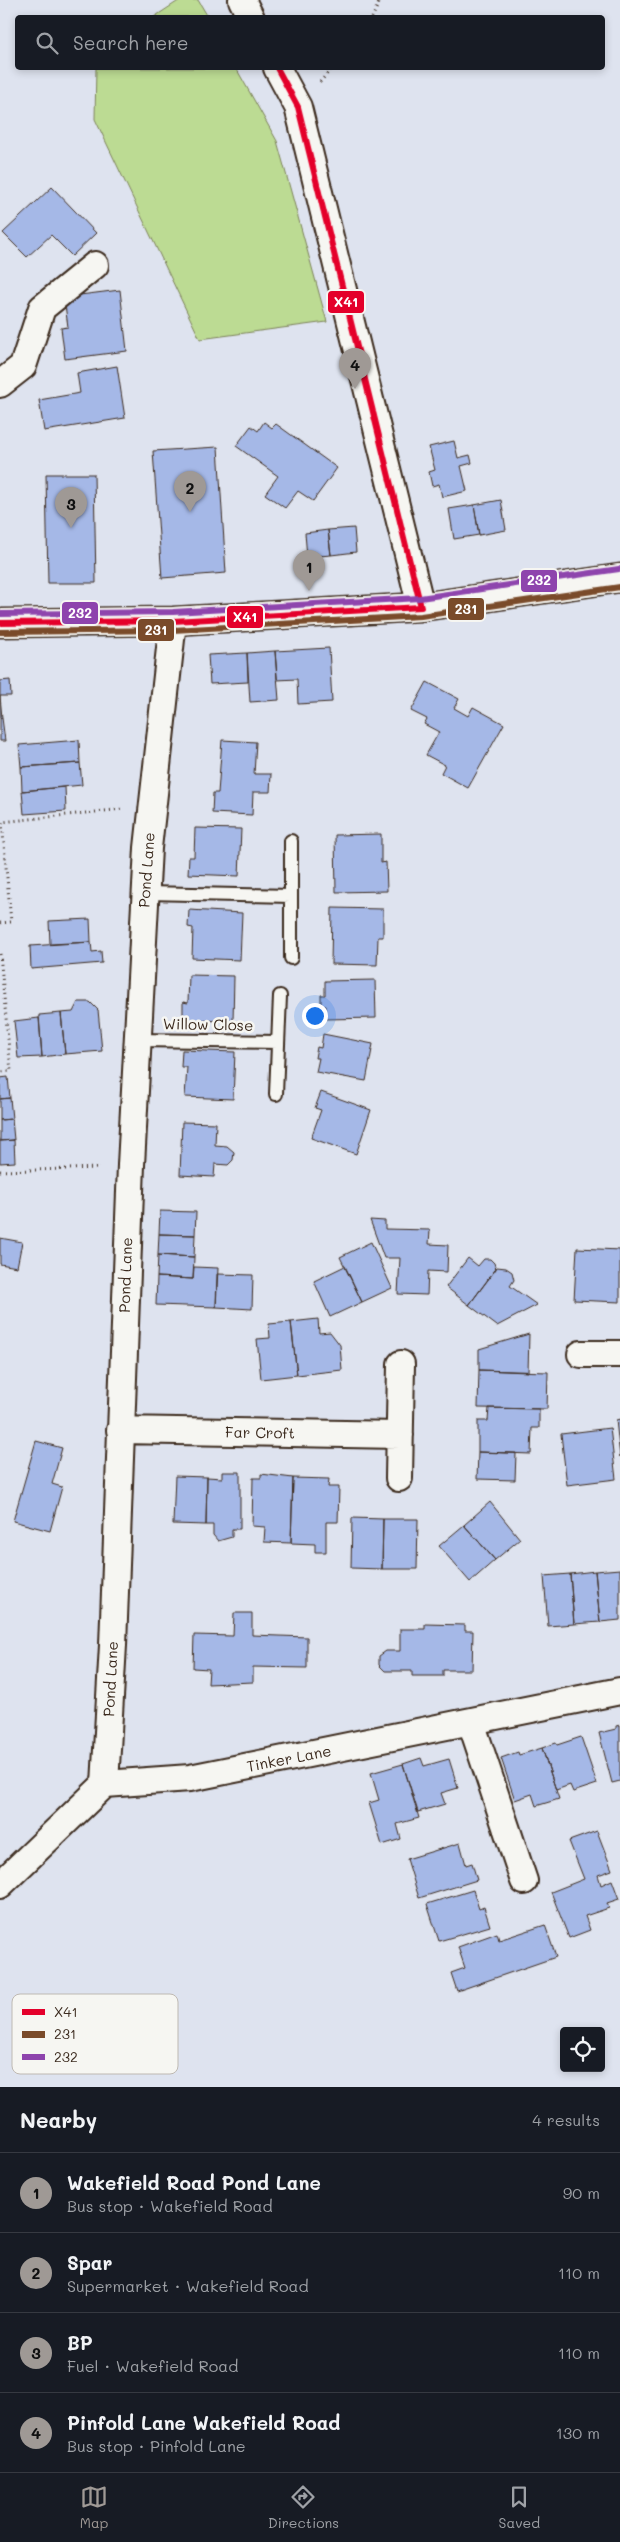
<!DOCTYPE html>
<html lang="en">
<head>
<meta charset="utf-8">
<style>
	:root { --surface:#171b24; --page:#242831; --text:#f1f3f6; --muted:#9ea1a6; --line:#363941; --accent:#9f9995 }
	body { margin:0; font-family:Mali,sans-serif; background:var(--page); color:var(--text) }
	.controls { position:absolute; right:15px; bottom:15px; display:grid; overflow:hidden; border-radius:5px; box-shadow:0 2px 8px #0003 }
	.controls button { width:45px; height:45px; display:grid; place-items:center; padding:0; border:0; border-bottom:1px solid var(--line); background:var(--surface); color:var(--text); font:25px sans-serif }
	.you { position:absolute; left:314px; top:1015px; width:18px; height:18px; margin:-12px; border:4px solid #fff; border-radius:50%; background:#1a73e8; box-shadow:0 0 0 8px #1a73e833 }
	.badge { display:grid; place-items:center; width:32px; height:32px; border-radius:50%; background:var(--accent); color:#111; font-size:16px; font-weight:700 }
	.pin { position:absolute; translate:-50% -41px; filter:drop-shadow(0 1px 2px #0008) }
	.pin::after { content:''; position:absolute; top:26px; width:18px; height:15px; background:inherit; clip-path:polygon(0 0,100% 0,50% 100%) }
	.list { margin:0; padding:0; list-style:none }
	h2 { display:flex; justify-content:space-between; align-items:center; height:65px; margin:0; padding:0 20px; font-size:21px }
	h2 small { font-size:16px; font-weight:400; color:var(--muted) }
	.list li { display:grid; grid-template-columns:32px 1fr auto; gap:15px; align-items:center; box-sizing:border-box; height:80px; padding:0 20px; border-top:1px solid var(--line) }
	.list b { display:block; font-size:19px; white-space:nowrap }
	.list p { margin:0; font-size:16px; white-space:nowrap; color:var(--muted) }
	.list em { font-size:16px; font-style:normal; color:var(--muted) }
	.icon { flex:none; width:28px; height:28px; fill:none; stroke:currentColor; stroke-width:2; stroke-linecap:round; stroke-linejoin:round }
	.map { position:relative; flex:none; width:620px; height:2087px; overflow:hidden }
	.search { position:absolute; background:var(--surface); box-shadow:0 2px 8px #0003; left:15px; right:15px; top:15px; height:55px; display:flex; align-items:center; gap:12px; box-sizing:border-box; padding:0 18px; border-radius:5px; color:var(--muted); font-size:19px }
	.sheet { height:385px; background:var(--surface) }
	nav { display:flex; justify-content:space-around; align-items:center; box-sizing:border-box; height:70px; border-top:1px solid var(--line); background:var(--surface); font-size:14px; color:var(--muted) }
	nav a { display:grid; justify-items:center; gap:2px }
	nav .on { color:var(--accent) }
	.map>svg:first-child { display:block }
	.green { fill:#bcdb93; stroke:#7c8258 }
	.building { fill:#a5b8e7; stroke:#3b2a1e }
	.lines { fill:none; stroke-linecap:round; stroke-linejoin:round }
	.lane-casing { stroke:#3b2a1e; stroke-width:16 }
	.street-casing { stroke:#3b2a1e; stroke-width:30 }
	.highway-casing { stroke:#3b2a1e; stroke-width:31 }
	.path { stroke:#3b2a1e; stroke-width:3; stroke-dasharray:1 4; stroke-linecap:butt }
	.lane { stroke:#f6f6f2; stroke-width:12 }
	.street { stroke:#f6f6f2; stroke-width:26 }
	.highway { stroke:#f6f6f2; stroke-width:28 }
	.bus-1-casing { stroke:#f6f6f2; stroke-width:10 }
	.bus-2-casing { stroke:#f6f6f2; stroke-width:10 }
	.bus-3-casing { stroke:#f6f6f2; stroke-width:10 }
	.bus-1 { stroke:#e4002b; stroke-width:6 }
	.bus-2 { stroke:#7a4b2a; stroke-width:6 }
	.bus-3 { stroke:#8e44ad; stroke-width:6 }
	.labels { text-anchor:middle; stroke-width:5; stroke-linejoin:round; paint-order:stroke }
	.street-label { font-size:15px; fill:#3b2a1e; stroke:#f6f6f2 }
	.key { fill:#f6f6f2; stroke:#beb9b2; stroke-width:1 }
	.key-label { font-size:14px; fill:#3b2a1e }
	.line-badge { stroke:#f6f6f2; stroke-width:2 }
	.badge-label { font-size:14px; text-anchor:middle; font-weight:bold; fill:#fff }
</style>
</head>
<body>
<div class="map">
<svg width="620" height="2087" viewBox="0 0 620 2087">
	<rect width="100%" height="100%" fill="#dee3ef"/>
	<filter id="ink" filterUnits="userSpaceOnUse"><feTurbulence type="fractalNoise" baseFrequency=".02" numOctaves="2"/><feDisplacementMap in="SourceGraphic" scale="10" xChannelSelector="R" yChannelSelector="G"/><feConvolveMatrix kernelMatrix="1 2 1 2 8 2 1 2 1" color-interpolation-filters="sRGB"/></filter>
	<g filter="url(#ink)">
		<path class="green" d="M180 0H198L208 17H154Z
			M96 68H236L277 141 327 322 200 339 95 119Z"/>
		<path class="building" d="M52 187 96 233 72 256 51 235 27 257 3 233Z
			M120 290 127 351 65 359 61 328 68 327 64 297Z
			M117 366 125 418 44 431 39 400 80 393 77 373Z
			M264 422 272 428 276 424 337 468 313 501 298 491 285 508 265 494 278 476 236 446 251 426 258 431Z
			M454 441 458 458 470 455 472 463 461 466 467 491 442 497 439 484 432 486 429 472 435 470 429 447Z
			M218 447 226 573 162 578 153 451Z
			M46 474H94L96 583H48Z
			M501 500 506 530 479 535 474 505Z
			M474 505 479 535 454 539 449 509Z
			M354 528 356 552 331 555 328 530Z
			M328 530 331 555 307 557 305 533Z
			M329 648 332 702 298 704 297 679 277 680 275 651Z
			M275 651 279 700 250 702 247 653Z
			M247 653 248 682 210 684 208 655Z
			M10 680 11 696H0L2 718H0V681Z
			M427 682 459 699 454 708 468 716 473 707 504 724 468 788 441 773 445 765 426 755 439 732 424 724 427 719 411 711Z
			M0 718H2L5 741H0Z
			M79 740 80 763 21 767 19 745Z
			M222 740 256 742 254 774H271L270 792H253L252 815 212 813 213 793H218Z
			M80 763 82 785 22 791 21 767Z
			M65 787 66 811 24 814 22 791Z
			M195 828 241 829 239 876 188 874 189 857H194Z
			M381 834V863L386 862 387 891 336 892 335 835Z
			M332 908 383 909V937H378L377 965 331 964Z
			M189 910 242 913 240 960 192 958 193 928 188 927Z
			M90 919 91 942 50 944 49 921Z
			M91 942 92 952 101 951 102 963 31 969 30 946Z
			M189 975 234 976 233 1021 183 1020V1002L188 1003Z
			M375 980 376 1018 326 1019V1006H321V995H325V981Z
			M78 1002H90L98 1010 102 1051 65 1054 61 1013 73 1012Z
			M61 1013 65 1054 42 1057 39 1015Z
			M39 1018 42 1057 18 1058 14 1021Z
			M323 1034 373 1044 366 1081 316 1072 319 1058H315L317 1047 321 1048Z
			M182 1050 235 1052 233 1099 185 1097 187 1067H181Z
			M8 1077 10 1098 0 1099V1078Z
			M321 1092 371 1110 356 1154 311 1138 321 1110 315 1108Z
			M10 1098 12 1119 0 1120V1099Z
			M12 1119 14 1140 0 1141V1120Z
			M182 1122 216 1123 215 1145 227 1146 234 1152 233 1160 228 1165 215 1164 214 1177 180 1175Z
			M14 1140 15 1162 0 1163V1141Z
			M160 1211 196 1212 195 1235 159 1234Z
			M370 1220 385 1221V1229L430 1230 429 1244 448 1245 447 1272 428 1271 427 1295 398 1294 400 1258H384Z
			M159 1234 195 1235 194 1257 158 1255Z
			M0 1238 22 1242 17 1267 0 1264Z
			M371 1242 392 1288 362 1302 340 1257Z
			M577 1248 620 1250V1302L574 1300Z
			M158 1255 194 1257 193 1279 157 1277Z
			M468 1258 478 1266 484 1259H490L494 1263 496 1269 469 1305 446 1287Z
			M345 1266 362 1302 330 1317 314 1281Z
			M194 1267 218 1268 216 1307 156 1305 157 1277 193 1279Z
			M497 1267 506 1268 512 1272 514 1280 510 1286 537 1305 497 1326 469 1305Z
			M217 1274 253 1275 252 1309 216 1307Z
			M318 1319 319 1333 330 1332 340 1345 342 1370 297 1375 291 1322Z
			M291 1322 297 1375 261 1379 257 1339 270 1338 269 1324Z
			M529 1334 528 1372 479 1370V1349Z
			M479 1370 548 1372 547 1409 478 1408Z
			M489 1408 539 1409V1428H532L531 1454 478 1452V1421H488Z
			M620 1419V1457L616 1420Z
			M610 1428 616 1479 567 1485 561 1434Z
			M36 1441 62 1448 52 1484 62 1487 50 1531 13 1521Z
			M478 1452 516 1453 515 1480 477 1479Z
			M222 1472H240V1529H232V1537L218 1541 213 1535V1525H206L207 1477 222 1478Z
			M261 1474 293 1478 291 1543 264 1542 265 1527 252 1526 253 1478H261Z
			M175 1476 207 1477 206 1525 173 1524Z
			M293 1478 329 1479 328 1487H339L338 1522H326V1552H315V1544L291 1543Z
			M490 1502 520 1539 495 1560 464 1525Z
			M352 1518 383 1519 382 1569 351 1568Z
			M383 1519H418L417 1569H382Z
			M464 1525 495 1560 470 1582 439 1546Z
			M620 1569V1620L600 1622 595 1571Z
			M595 1571 600 1622 574 1624 570 1574Z
			M570 1574 574 1624 548 1626 544 1576Z
			M234 1613H252V1635L307 1637V1668L253 1667V1682L208 1684 209 1669 193 1668 194 1635 233 1636Z
			M425 1624 465 1625V1631H473L472 1670H443V1676H412V1671H385L379 1665V1656L386 1651H400V1629H425Z
			M620 1725V1781L612 1783 599 1733 616 1729V1726Z
			M581 1737 597 1784 573 1792 570 1785 556 1790 542 1748 556 1743 557 1745Z
			M542 1748 559 1799 536 1806 532 1794 515 1800 501 1758 518 1752 519 1755Z
			M421 1758 424 1766 449 1759 458 1788 441 1793 445 1804 418 1812 403 1764Z
			M403 1764 419 1818 397 1824 401 1839 382 1845 369 1803 379 1800 371 1773Z
			M597 1831 612 1870 598 1875 601 1885 612 1880 619 1899 607 1903 609 1908 585 1916 590 1930 569 1938 551 1892 584 1879 569 1841Z
			M460 1843 466 1865 472 1863 477 1880 419 1898 407 1859Z
			M473 1890 479 1909 484 1907 490 1926 439 1941 427 1904Z
			M545 1925 556 1957 457 1991 451 1973 465 1968 458 1947 497 1933 499 1940Z"/>
		<g class="lines">
			<defs>
				<path id="lane" d="M291 841V958
					M146 893 291 896
					M137 1040 278 1042
					M276 1094 280 996"/>
				<path id="street" d="M242 0 251 18
					M277 68 298 107 421 607
					M0 384 23 366 42 308 95 265
					M581 1354H620
					M120 1430 400 1435
					M399 1478 401 1364
					M471 1722 524 1881
					M105 1784 190 1778 620 1691
					M0 1885 105 1784 113 1645 131 1165 148 848 173 621"/>
				<path id="highway" d="M0 623 173 621 421 607 620 578"/>
			</defs>
			<use href="#lane" class="lane-casing"/>
			<use href="#street" class="street-casing"/>
			<use href="#highway" class="highway-casing"/>
			<path class="path" d="M372 18 380 0
				M320 82 332 68
				M0 923 11 922 2 822 123 809
				M0 954 11 1071 0 1072
				M0 1171 100 1168"/>
			<use href="#lane" class="lane"/>
			<use href="#street" class="street"/>
			<use href="#highway" class="highway"/>
			<defs>
				<path id="bus-1" d="M0 623 173 621 421 607 298 107 277 68"/>
				<path id="bus-2" d="M0 632 173 630 421 616 620 587"/>
				<path id="bus-3" d="M0 614 173 612 420 598 619 569"/>
			</defs>
			<use href="#bus-1" class="bus-1-casing"/>
			<use href="#bus-2" class="bus-2-casing"/>
			<use href="#bus-3" class="bus-3-casing"/>
			<use href="#bus-1" class="bus-1"/>
			<use href="#bus-2" class="bus-2"/>
			<use href="#bus-3" class="bus-3"/>
		</g>
	</g>
	<g class="labels">
		<g class="street-label">
			<text transform="translate(147 870) rotate(-86)" y="5">Pond Lane</text>
			<text transform="translate(208 1025) rotate(1)" y="5">Willow Close</text>
			<text transform="translate(126 1275) rotate(-88)" y="5">Pond Lane</text>
			<text transform="translate(260 1433) rotate(1)" y="5">Far Croft</text>
			<text transform="translate(111 1679) rotate(-87)" y="5">Pond Lane</text>
			<text transform="translate(289 1759) rotate(-11)" y="5">Tinker Lane</text>
		</g>
	</g>
	<rect x="12" y="1994" width="166" height="80" rx="8" class="key"/>
	<rect x="22" y="2009" width="23" height="6" fill="#e4002b"/>
	<rect x="22" y="2031" width="23" height="7" fill="#7a4b2a"/>
	<rect x="22" y="2054" width="23" height="6" fill="#8e44ad"/>
	<g class="key-label">
		<text x="54" y="2017">X41</text>
		<text x="54" y="2039">231</text>
		<text x="54" y="2062">232</text>
	</g>
	<g class="line-badge">
		<rect x="327" y="290" width="38" height="24" rx="5" fill="#e4002b"/>
		<rect x="520" y="569" width="38" height="24" rx="5" fill="#8e44ad"/>
		<rect x="447" y="597" width="38" height="24" rx="5" fill="#7a4b2a"/>
		<rect x="61" y="601" width="38" height="24" rx="5" fill="#8e44ad"/>
		<rect x="226" y="605" width="38" height="24" rx="5" fill="#e4002b"/>
		<rect x="137" y="618" width="38" height="24" rx="5" fill="#7a4b2a"/>
	</g>
	<g class="badge-label">
		<text x="346" y="307">X41</text>
		<text x="539" y="585">232</text>
		<text x="466" y="614">231</text>
		<text x="80" y="618">232</text>
		<text x="245" y="622">X41</text>
		<text x="156" y="635">231</text>
	</g>
</svg>
<div class="controls">
<button><svg class="icon" aria-label="locate" viewBox="0 0 24 24"><circle cx="12" cy="12" r="6"/><path d="M12 2v4M12 18v4M2 12h4M18 12h4"/></svg></button>
</div>
<div class="you"></div>
<div class="pin badge" style="left:309px;top:591px">1</div>
<div class="pin badge" style="left:190px;top:512px">2</div>
<div class="pin badge" style="left:71px;top:528px">3</div>
<div class="pin badge" style="left:355px;top:389px">4</div>
<div class="search"><svg class="icon" aria-label="search" viewBox="0 0 24 24"><circle cx="10" cy="10" r="6"/><path d="M15 15l6 6"/></svg>Search here</div>
</div>
<section class="sheet">
<h2>Nearby<small>4 results</small></h2>
<ul class="list">
<li><span class="badge">1</span><div><b>Wakefield Road Pond Lane</b><p>Bus stop · Wakefield Road</p></div><em>90 m</em></li>
<li><span class="badge">2</span><div><b>Spar</b><p>Supermarket · Wakefield Road</p></div><em>110 m</em></li>
<li><span class="badge">3</span><div><b>BP</b><p>Fuel · Wakefield Road</p></div><em>110 m</em></li>
<li><span class="badge">4</span><div><b>Pinfold Lane Wakefield Road</b><p>Bus stop · Pinfold Lane</p></div><em>130 m</em></li>
</ul>
</section>
<nav>
<a class="on"><svg class="icon" aria-label="map" viewBox="0 0 24 24"><path d="M3 6l6-2 6 2 6-2v14l-6 2-6-2-6 2zM9 4v14M15 6v14"/></svg>Map</a>
<a><svg class="icon" aria-label="directions" viewBox="0 0 24 24"><path d="M12 3l9 9-9 9-9-9zM9 14v-3h6M13 9l2 2-2 2"/></svg>Directions</a>
<a><svg class="icon" aria-label="saved" viewBox="0 0 24 24"><path d="M7 4h10v16l-5-4-5 4z"/></svg>Saved</a>
</nav>
</body>
</html>
